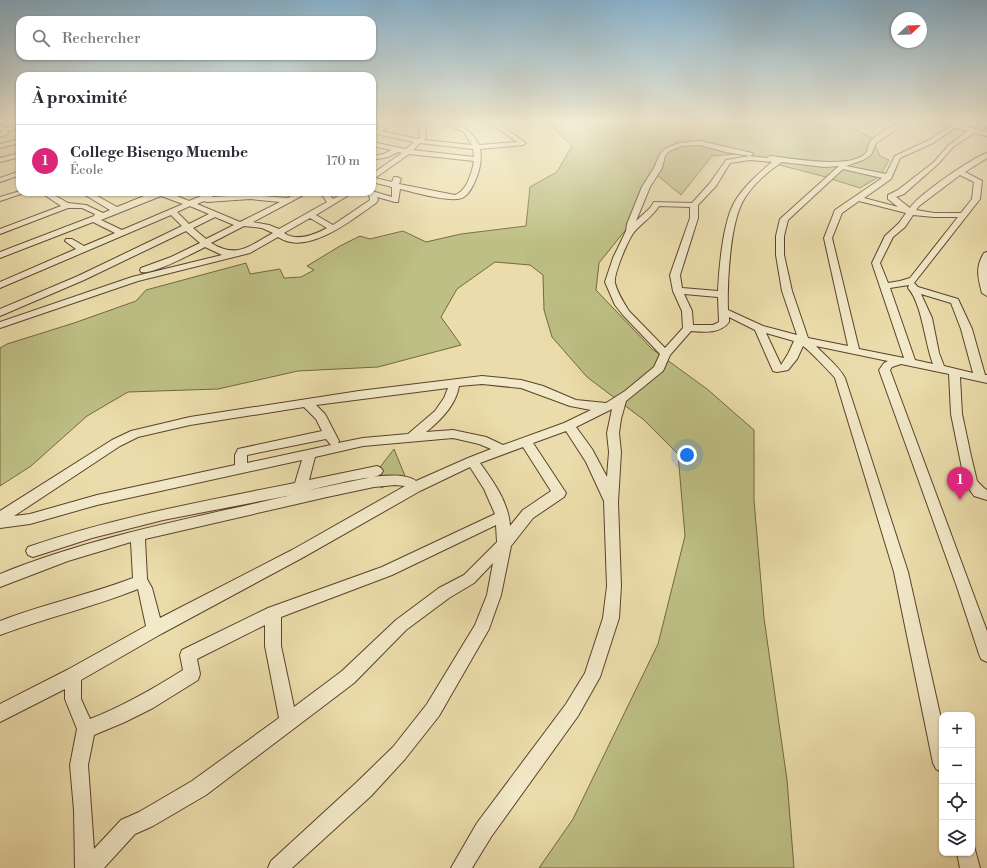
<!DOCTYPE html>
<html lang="fr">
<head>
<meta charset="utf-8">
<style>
	:root { --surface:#fff; --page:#f2f2f3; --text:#2b2b33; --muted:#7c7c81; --line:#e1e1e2; --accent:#db2777 }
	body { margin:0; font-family:"Libre Bodoni",serif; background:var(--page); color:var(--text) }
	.controls { position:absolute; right:12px; bottom:12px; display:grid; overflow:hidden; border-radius:8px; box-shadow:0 1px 3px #0004 }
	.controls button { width:36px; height:36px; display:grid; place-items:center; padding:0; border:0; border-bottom:1px solid var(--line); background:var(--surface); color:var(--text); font:20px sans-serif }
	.compass { position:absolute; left:891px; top:12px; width:36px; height:36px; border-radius:50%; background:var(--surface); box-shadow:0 1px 3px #0004; rotate:67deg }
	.you { position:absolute; left:687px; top:455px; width:14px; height:14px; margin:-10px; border:3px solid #fff; border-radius:50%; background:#1a73e8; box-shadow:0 0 0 6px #1a73e833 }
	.badge { display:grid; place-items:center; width:26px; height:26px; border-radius:50%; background:var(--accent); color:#fff; font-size:13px; font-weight:700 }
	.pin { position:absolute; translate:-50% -33px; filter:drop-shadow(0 1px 2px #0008) }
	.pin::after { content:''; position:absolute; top:21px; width:14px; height:12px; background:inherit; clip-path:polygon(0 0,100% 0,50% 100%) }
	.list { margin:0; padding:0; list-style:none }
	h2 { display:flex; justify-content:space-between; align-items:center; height:52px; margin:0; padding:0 16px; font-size:17px }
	h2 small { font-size:13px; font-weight:400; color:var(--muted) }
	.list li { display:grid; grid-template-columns:26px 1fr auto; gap:12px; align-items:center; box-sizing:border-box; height:72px; padding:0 16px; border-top:1px solid var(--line) }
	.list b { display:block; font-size:15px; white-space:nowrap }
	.list p { margin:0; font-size:13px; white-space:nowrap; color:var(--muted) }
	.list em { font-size:13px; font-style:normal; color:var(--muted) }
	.icon { flex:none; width:22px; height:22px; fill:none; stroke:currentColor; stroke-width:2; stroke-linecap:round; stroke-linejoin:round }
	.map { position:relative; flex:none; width:987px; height:868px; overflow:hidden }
	.search { position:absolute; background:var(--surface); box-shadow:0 1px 3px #0004; left:16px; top:16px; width:360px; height:44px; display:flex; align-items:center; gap:10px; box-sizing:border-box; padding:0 14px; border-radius:12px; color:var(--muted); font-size:15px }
	.panel { position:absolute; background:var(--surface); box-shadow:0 1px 3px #0004; left:16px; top:72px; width:360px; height:124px; border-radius:12px }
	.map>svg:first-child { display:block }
	.green { fill:#bdbf84; stroke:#756642 }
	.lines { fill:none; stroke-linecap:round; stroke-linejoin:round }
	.minor-casing { stroke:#5c412b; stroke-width:2 }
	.minor { fill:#f2e9c8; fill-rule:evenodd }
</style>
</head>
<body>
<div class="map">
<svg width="987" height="868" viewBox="0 0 987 868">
	<rect width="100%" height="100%" fill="#ebddab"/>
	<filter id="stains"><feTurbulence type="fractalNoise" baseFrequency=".005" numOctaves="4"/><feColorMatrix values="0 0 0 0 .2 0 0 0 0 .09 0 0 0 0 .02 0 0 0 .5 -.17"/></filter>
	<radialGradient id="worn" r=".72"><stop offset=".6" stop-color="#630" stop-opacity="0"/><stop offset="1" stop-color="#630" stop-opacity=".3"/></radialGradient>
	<path class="green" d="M545 120H836L847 124 873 139 880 156 889 160 880 176 860 188 822 176 737 154 712 156 681 195 652 171 627 228 599 263 596 290 652 349 707 389 754 430V500L764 618 787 780 794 868H539L573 819 658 644 685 536 678 454 644 420 587 377 552 337 544 310 543 275 530 265 495 262 457 289 441 317 461 345 378 367 298 371 218 389 128 392 87 416 31 466 0 486V348L7 344 74 323 136 301 146 290 246 263 250 274 280 269 284 278 301 277 314 270 307 266 340 246 360 236 370 239 403 231 426 242 461 234 526 226 530 187 557 172 572 146Z
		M394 449 405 476 381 488 377 471Z"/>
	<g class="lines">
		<defs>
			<path id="minor" d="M395 120H410L424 125 426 137 424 140 472 145 464 132 437 120C455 119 471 129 479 145L517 142 486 120H493L526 143 523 145 480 149C482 159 480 169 476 179 474 184 469 194 464 197 453 204 414 192 400 189L398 202H395L377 197 378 200 376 203C353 219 307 257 278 237L250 253 138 281 0 328V322L132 277 222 255 205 247C193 253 153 275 141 272L140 270 141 268 171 257 200 243 186 231 84 280 0 316V309L78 276 182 226 171 215 0 288V282L76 249 65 241 66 239H72L84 246 115 233 93 222 0 258V252L94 216 95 214 82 208H68L0 234V229L61 206 40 192H49L68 203 86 205 103 213 110 210 80 192H90L117 207 154 192H167L189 201 211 192H221L211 197 250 195 288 198 299 192H309L253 222 269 225 279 229 327 202 320 192H328L333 199 345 192H354L316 215 333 225 370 200 369 195 363 192H372V191L392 197V187L372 182V174L402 153 398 152 388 157 372 160V156L384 154 391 150 372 146V142L406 149 414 142 376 134 372 135V129L374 130ZM402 120 419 127 420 137 418 139 381 131ZM420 143 473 149 474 157 413 150ZM409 154 474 161C472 172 467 191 455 195L399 184 401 179 397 177H394L392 182 375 178ZM161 196 183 204 122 230 101 220ZM250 199 280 202 240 222 197 204 204 201 207 202ZM190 206 209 214 189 224 177 212ZM215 217 234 225 206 239 193 228ZM310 218 327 228C314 235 297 242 284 233ZM244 226 262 228 273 233C249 246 238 259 211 243Z
				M857 120H865L849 128 844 127Z
				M903 120H910L876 143 871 155 863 160 846 166 886 174 895 156 929 140 949 127 927 121 926 120H936L953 124 958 120H964L959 125 976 129 987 120V126L982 131 987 132V136L974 133 953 147 938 164 904 194 896 197 910 208C918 195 972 158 987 153V158L965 172 982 181 980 199 914 283 918 287 958 299 972 329 985 375H987V383L960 377 962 414 971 456 977 481 984 488 987 490V500L974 496 965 483 951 414 949 374 901 364 892 367 890 370 987 631V662L981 659 979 654 957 587 879 370 884 363 888 361 816 346C827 358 837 364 845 378L908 572 942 723V772L936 769 933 763 894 572 835 378C831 373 807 348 803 346L797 359 788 370 777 372 773 371 755 330 729 317V322C720 334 704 332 691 331L670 355 663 371 626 401 621 419 619 433 621 452 618 502 621 586 619 618 600 677 578 716 491 837 472 868H451L477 823 566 704 585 673 603 618 607 586 604 501 586 462 566 431 533 443 566 493 564 497 533 518 511 546 501 595 489 629 439 716 405 759 371 796 292 868H268L271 861 357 782 393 747 427 704 475 625 487 595 493 563 474 583 449 598 406 630 354 683 206 795 153 826 135 834 104 868H75L74 810 70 765 77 729 65 699V689L0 722V704L67 670 146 626 138 589C93 607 45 618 0 635V621C43 604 89 595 133 578L131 542 68 561 0 587V574C94 536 193 518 292 495L163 520 92 538 33 557 28 555 26 551 28 547C115 517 205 501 295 483L302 460 97 505 30 524 0 528V511L112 440 131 431 190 417 359 391 482 376 521 380 543 386 576 400 606 403 625 391 654 367 660 354 623 315 615 305 605 282 613 258 626 231 627 224 642 187 654 168 660 154 665 149 679 143 700 141 752 153 753 154 750 156 767 158 770 156C790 158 852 170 866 153 868 150 868 145 870 142 874 136 896 124 903 120ZM955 128 968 131 949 145 934 162 898 190 888 195V199L898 207 864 198 891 179 900 158 933 143ZM700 145 726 152 750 156 726 160 710 183 692 203 654 202 650 208 636 221 650 187 662 168 665 156 669 151 682 146ZM750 160 772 162C758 174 743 187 734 203 723 223 719 268 718 291L682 288 680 275 698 218V205L716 186 730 163ZM782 162 824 167 839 166 780 219 776 236V255L782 291 797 335 763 326 728 310C727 283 730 226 742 203 750 187 767 172 782 162ZM843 169 882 178 835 210 824 238 848 346 808 338 792 291 784 255V236L788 220ZM960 175 974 182 972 199 961 213H934L916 210 919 206ZM859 201 906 213 899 223 885 236 872 263 904 358 859 349 832 238 842 213ZM659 206 690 207V218L670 275 673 291 682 311 683 328 665 348 629 311C624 303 617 292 615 283 613 275 629 237 635 231 643 222 653 216 659 206ZM913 215 934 217H958L910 278 900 281 888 283 880 263 893 237 905 227ZM909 285 908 288C922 303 925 344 933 364L915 360 890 288ZM684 294 718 297 719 322 713 325H693L692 311ZM921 294 951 303 961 329 973 373 944 366 939 353 932 318ZM766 333 794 341 788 354 781 365ZM482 384 521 388 570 406 591 410 564 423 503 445 486 437 453 430 426 432C440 421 456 405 459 386ZM448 388 444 398 435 411 408 434 363 438 338 443 339 441 325 414 316 405ZM304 407 316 419 322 431 238 449 235 455V465L97 495 30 514 14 516 120 446 138 437 190 425ZM612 409 607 433 609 452 607 477 592 449 576 427ZM453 438 479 444 491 449 468 458 416 481C397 466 329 486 305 491L377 476 381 474 383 471 381 468 377 466 309 480 315 457 363 446ZM326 439 331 445 247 463V455ZM523 447 551 491 523 510 510 526C509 503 493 481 480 463ZM470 467 484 489 495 514 382 567 268 608 182 650 180 655 183 670C153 689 123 706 90 719L81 699V680L161 634 302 558 420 491ZM395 485 405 486 292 550 160 618 152 588 147 579 145 539 327 497 374 487ZM496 525 497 542 464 575 439 588 396 620 342 671 294 707 281 646V617L392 575ZM265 625V646L279 718 192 781 139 812 121 820 94 849 88 765 94 735 125 722 153 708 198 680 200 674 197 659Z
				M0 124 5 128 20 125V129L8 131V134L0 137V133L2 132 0 130Z
				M20 139V143L0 148V144Z
				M20 153V157L0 162V158Z
				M20 171V175L0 182V178Z
				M20 191V192H27L0 201V197Z
				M987 252V296L982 293C978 278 975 267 984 253Z
				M972 845 974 846 980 868H960L957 853H972Z"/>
		</defs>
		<use href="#minor" class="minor-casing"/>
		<use href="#minor" class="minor"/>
	</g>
	<linearGradient id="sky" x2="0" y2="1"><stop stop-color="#89b6d3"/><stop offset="0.5" stop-color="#f6f0d9"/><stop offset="1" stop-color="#f6f0d9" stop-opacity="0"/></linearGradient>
	<rect width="987" height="241" fill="url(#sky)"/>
	<rect width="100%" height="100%" filter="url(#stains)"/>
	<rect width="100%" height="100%" fill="url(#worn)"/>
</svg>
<div class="controls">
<button>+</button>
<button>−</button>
<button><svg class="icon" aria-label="locate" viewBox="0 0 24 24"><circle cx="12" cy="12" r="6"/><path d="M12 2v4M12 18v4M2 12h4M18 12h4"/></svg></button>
<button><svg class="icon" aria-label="layers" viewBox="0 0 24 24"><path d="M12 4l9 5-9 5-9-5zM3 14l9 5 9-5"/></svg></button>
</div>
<svg class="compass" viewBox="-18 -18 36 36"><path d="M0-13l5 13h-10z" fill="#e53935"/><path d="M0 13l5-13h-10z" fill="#7c7c81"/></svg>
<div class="you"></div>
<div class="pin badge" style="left:960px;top:500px">1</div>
<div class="search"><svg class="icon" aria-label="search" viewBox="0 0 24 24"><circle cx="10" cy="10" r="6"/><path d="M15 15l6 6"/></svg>Rechercher</div>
<section class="panel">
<h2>À proximité<small></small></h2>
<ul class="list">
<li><span class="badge">1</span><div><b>College Bisengo Muembe</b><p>École</p></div><em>170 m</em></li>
</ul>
</section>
</div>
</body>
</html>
